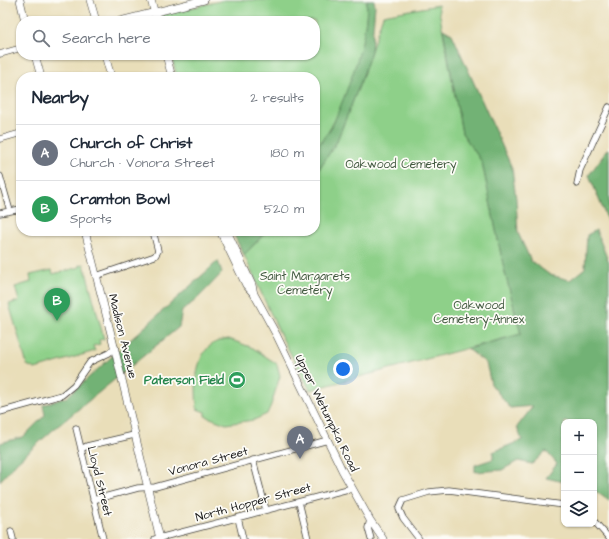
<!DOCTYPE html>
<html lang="en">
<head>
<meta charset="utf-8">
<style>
	:root { --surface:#fff; --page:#f2f2f3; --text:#1f2937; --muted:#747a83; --line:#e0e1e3; --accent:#c8321e }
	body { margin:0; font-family:"Architects Daughter",sans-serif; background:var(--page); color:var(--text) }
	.controls { position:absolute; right:12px; bottom:12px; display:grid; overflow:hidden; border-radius:8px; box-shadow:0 1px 3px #0004 }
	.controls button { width:36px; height:36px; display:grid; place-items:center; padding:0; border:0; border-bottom:1px solid var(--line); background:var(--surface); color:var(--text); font:20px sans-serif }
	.you { position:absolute; left:343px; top:369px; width:14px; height:14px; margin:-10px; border:3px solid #fff; border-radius:50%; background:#1a73e8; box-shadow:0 0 0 6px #1a73e833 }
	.badge { display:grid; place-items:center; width:26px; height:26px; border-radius:50%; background:var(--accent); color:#fff; font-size:13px; font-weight:700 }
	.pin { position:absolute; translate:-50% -33px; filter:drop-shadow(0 1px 2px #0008) }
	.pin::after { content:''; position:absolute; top:21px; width:14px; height:12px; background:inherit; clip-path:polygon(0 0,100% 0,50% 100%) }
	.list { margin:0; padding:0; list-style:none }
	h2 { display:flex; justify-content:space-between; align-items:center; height:52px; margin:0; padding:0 16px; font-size:17px }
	h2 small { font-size:13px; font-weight:400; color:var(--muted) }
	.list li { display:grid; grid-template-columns:26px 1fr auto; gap:12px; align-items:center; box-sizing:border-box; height:56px; padding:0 16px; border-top:1px solid var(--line) }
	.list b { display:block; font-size:15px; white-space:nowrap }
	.list p { margin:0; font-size:13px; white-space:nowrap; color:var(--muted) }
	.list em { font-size:13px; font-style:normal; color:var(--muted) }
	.icon { flex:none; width:22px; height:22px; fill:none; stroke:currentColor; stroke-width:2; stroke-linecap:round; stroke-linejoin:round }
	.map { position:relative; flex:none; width:609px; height:539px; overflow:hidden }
	.search { position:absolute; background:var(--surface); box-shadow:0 1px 3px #0004; left:16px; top:16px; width:304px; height:44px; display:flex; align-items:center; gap:10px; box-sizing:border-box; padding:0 14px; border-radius:16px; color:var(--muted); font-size:15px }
	.panel { position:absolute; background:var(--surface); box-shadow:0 1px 3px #0004; left:16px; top:72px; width:304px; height:164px; border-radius:16px }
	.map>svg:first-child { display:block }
	.green { fill:#8ed089; stroke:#557652 }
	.forest { fill:#72b275; stroke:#476748 }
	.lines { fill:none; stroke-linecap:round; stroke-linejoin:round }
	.minor-casing { stroke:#3b3934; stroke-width:7 }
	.major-casing { stroke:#3b3934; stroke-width:8 }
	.minor { stroke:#fff; stroke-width:5.5 }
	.major { stroke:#fff; stroke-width:7 }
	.labels { text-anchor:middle; stroke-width:3.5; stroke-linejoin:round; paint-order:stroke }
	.park-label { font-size:12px; fill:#445b42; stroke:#fdfcf7 }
	.street-label { font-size:12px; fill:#1c1c1c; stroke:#fdfcf7 }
	.leisure-label { font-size:12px; font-weight:bold; fill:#27864d; stroke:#fdfcf7; text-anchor:end }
</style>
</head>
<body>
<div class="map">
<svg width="609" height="539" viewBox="0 0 609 539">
	<rect width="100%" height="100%" fill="#fdfcf7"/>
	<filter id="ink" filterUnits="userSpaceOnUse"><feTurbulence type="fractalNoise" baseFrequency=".025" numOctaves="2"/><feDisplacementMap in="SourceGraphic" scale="8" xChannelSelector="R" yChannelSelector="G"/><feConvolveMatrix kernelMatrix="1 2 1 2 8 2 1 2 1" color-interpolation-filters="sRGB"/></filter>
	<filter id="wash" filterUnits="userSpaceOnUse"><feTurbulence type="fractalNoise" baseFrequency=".012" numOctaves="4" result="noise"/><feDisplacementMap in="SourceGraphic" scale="16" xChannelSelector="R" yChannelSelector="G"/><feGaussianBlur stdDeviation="0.9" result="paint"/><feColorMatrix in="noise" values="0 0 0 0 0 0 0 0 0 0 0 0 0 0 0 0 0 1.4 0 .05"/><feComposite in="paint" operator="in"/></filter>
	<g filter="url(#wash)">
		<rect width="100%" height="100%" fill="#e9deb9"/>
		<path class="green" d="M224 0H367C367 50 344 112 315 153V77H177L171 55H315V21H162L161 15Z
			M438 5 462 133 482 162 504 269 521 334 310 390 280 334 244 255 267 231H315V175L336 143 361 81 383 15Z
			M84 264 104 339 99 340 100 344 93 346 95 351 35 369 27 365 9 304 19 301 15 287 31 282 30 275 52 270 53 274 80 267V265Z
			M229 339 253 348 277 364 280 376 271 405 267 414 254 420 226 424 205 416V412L197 409C195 383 193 341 229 339Z"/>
		<path class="forest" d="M367 0H374L375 6 371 51 361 81 336 143 315 175C315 168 313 159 315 153 317 145 330 132 334 122 350 83 367 42 367 0Z
			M443 29 452 34 512 168 516 199 518 233 531 261 550 275 570 280 585 268 587 235 596 230 609 263V501L594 490V422H564V482L546 478 557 464 546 451 532 464 518 461 502 470 475 472V465L493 459V452L522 440 517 427 533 406 510 408 491 384 486 363 468 349 521 334 504 269 482 162 462 133Z
			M608 149H609V224L589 175Z
			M235 231H267L244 255 233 233Z
			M218 261 222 273 197 299 182 311 179 327 53 430 17 462 0 481V443L23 437 45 415 43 405 67 397Z"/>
	</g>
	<g filter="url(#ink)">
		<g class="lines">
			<defs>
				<path id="minor" d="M0 54 21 48
					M0 139 21 133
					M0 176 10 211
					M577 184 580 170 609 107
					M0 213 21 209
					M96 276 155 256 158 251 153 231
					M0 412 62 395 74 385 90 362 109 353 115 347
					M76 428 103 539
					M81 449 87 446 134 435
					M253 460 266 510
					M93 500 138 488 155 487 328 440
					M299 502 308 539
					M238 518 243 539
					M370 520 368 528 371 539
					M594 521 609 538
					M11 531 13 539
					M155 539 352 488
					M419 539 403 518 399 509 403 500 429 492 449 490 564 505"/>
				<path id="major" d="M20 0 25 21
					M90 0 96 21
					M151 0 157 21
					M120 21 204 0
					M35 55 41 77
					M105 55 111 77
					M166 55 172 77
					M85 231 113 342 160 539
					M220 231 246 285 254 294 277 336 342 470 370 520 383 539
					M227 231 252 285 254 294"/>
			</defs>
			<use href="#minor" class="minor-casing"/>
			<use href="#major" class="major-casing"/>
			<use href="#minor" class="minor"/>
			<use href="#major" class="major"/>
		</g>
	</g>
	<defs>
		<symbol id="stadium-disc" viewBox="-11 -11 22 22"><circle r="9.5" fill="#2e9e5b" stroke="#fdfcf7"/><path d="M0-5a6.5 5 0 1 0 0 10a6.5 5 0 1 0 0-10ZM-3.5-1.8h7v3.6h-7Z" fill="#fff"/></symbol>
	</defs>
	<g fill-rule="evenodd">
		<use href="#stadium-disc" x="227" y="370" width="20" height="20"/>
	</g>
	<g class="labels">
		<g class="park-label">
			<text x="401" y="168">Oakwood Cemetery</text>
			<text x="305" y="280">Saint Margarets<tspan x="305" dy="14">Cemetery</tspan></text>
			<text x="479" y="309">Oakwood<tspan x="479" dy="14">Cemetery-Annex</tspan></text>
		</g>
		<g class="street-label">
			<text transform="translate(123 336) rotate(76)" y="4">Madison Avenue</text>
			<text transform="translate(327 413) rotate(64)" y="4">Upper Wetumpka Road</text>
			<text transform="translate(208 461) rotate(-15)" y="4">Vonora Street</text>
			<text transform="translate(100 481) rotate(76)" y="4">Lloyd Street</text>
			<text transform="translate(253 502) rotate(-15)" y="4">North Hopper Street</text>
		</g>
		<g class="leisure-label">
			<text x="224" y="384">Paterson Field</text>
		</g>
	</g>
</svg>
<div class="controls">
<button>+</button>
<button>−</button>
<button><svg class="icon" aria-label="layers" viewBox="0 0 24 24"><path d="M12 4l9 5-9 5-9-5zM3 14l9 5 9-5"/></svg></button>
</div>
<div class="you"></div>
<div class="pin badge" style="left:300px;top:459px;background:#6b7280">A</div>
<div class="pin badge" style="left:57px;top:321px;background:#2e9e5b">B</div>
<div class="search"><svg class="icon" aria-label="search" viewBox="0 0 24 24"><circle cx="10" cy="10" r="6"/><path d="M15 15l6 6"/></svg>Search here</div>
<section class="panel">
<h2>Nearby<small>2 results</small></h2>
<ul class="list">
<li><span class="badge" style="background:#6b7280">A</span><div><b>Church of Christ</b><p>Church · Vonora Street</p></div><em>180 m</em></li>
<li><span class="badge" style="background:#2e9e5b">B</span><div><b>Cramton Bowl</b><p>Sports</p></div><em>520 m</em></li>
</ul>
</section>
</div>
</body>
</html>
